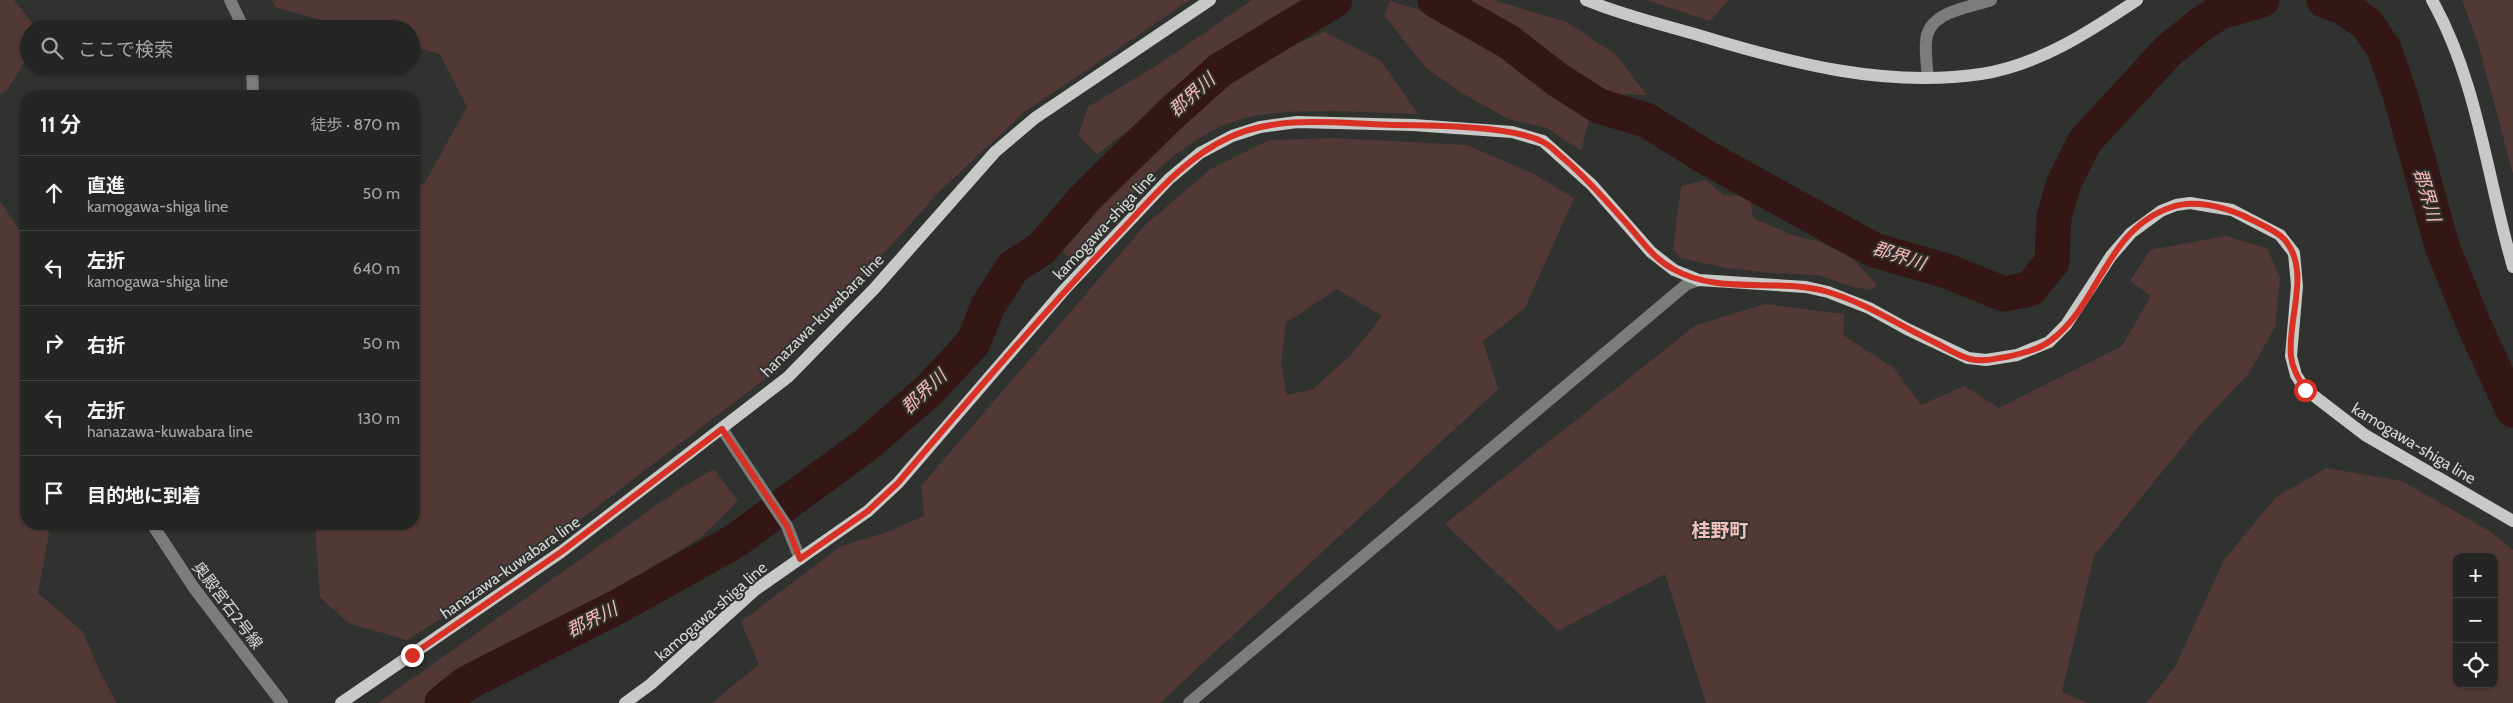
<!DOCTYPE html>
<html lang="ja">
<head>
<meta charset="utf-8">
<style>
	:root { --surface:#232623; --page:#2b2e2b; --text:#f1f3f6; --muted:#a3a5a6; --line:#404341 }
	body { margin:0; font-family:Cabin,"Noto Sans JP",sans-serif; background:var(--page); color:var(--text) }
	.controls { position:absolute; right:15px; bottom:15px; display:grid; overflow:hidden; border-radius:10px; box-shadow:0 1px 4px #0004 }
	.controls button { width:45px; height:45px; display:grid; place-items:center; padding:0; border:0; border-bottom:1px solid var(--line); background:var(--surface); color:var(--text); font:25px sans-serif }
	.stop { position:absolute; width:15px; height:15px; margin:-11px; border:4px solid #d93025; border-radius:50%; background:#fff }
	.stop.end { background:#d93025; border-color:#fff; box-shadow:0 1px 5px #0008 }
	.list { margin:0; padding:0; list-style:none }
	h2 { display:flex; justify-content:space-between; align-items:center; height:65px; margin:0; padding:0 20px; font-size:21px }
	h2 small { font-size:16px; font-weight:400; color:var(--muted) }
	.list li { display:grid; grid-template-columns:32px 1fr auto; gap:15px; align-items:center; box-sizing:border-box; height:75px; padding:0 20px; border-top:1px solid var(--line) }
	.list b { display:block; font-size:19px; white-space:nowrap }
	.list p { margin:0; font-size:16px; white-space:nowrap; color:var(--muted) }
	.list em { font-size:16px; font-style:normal; color:var(--muted) }
	.icon { flex:none; width:28px; height:28px; fill:none; stroke:currentColor; stroke-width:2; stroke-linecap:round; stroke-linejoin:round }
	.map { position:relative; flex:none; width:2513px; height:703px; overflow:hidden }
	.search { position:absolute; background:var(--surface); box-shadow:0 1px 4px #0004; left:20px; top:20px; width:400px; height:55px; display:flex; align-items:center; gap:12px; box-sizing:border-box; padding:0 18px; border-radius:28px; color:var(--muted); font-size:19px }
	.panel { position:absolute; background:var(--surface); box-shadow:0 1px 4px #0004; left:20px; top:90px; width:400px; height:440px; border-radius:20px }
	.map>svg:first-child { display:block }
	.green { fill:#523938; fill-rule:evenodd }
	.lines { fill:none; stroke-linecap:round; stroke-linejoin:round }
	.river { stroke:#341616; stroke-width:35 }
	.minor { stroke:#7b7d7b; stroke-width:12 }
	.major { stroke:#c6c9c6; stroke-width:12 }
	.route { stroke:#d93025; stroke-width:6 }
	.labels { text-anchor:middle; stroke-width:4; stroke-linejoin:round; paint-order:stroke }
	.street-label { font-size:16px; fill:#d6d8d6; stroke:#2f322f }
	.water-label { font-size:18px; font-style:italic; fill:#fab7b6; stroke:#2f322f }
	.quarter-label { font-size:19px; font-weight:bold; fill:#f4c0bf; stroke:#2f322f }
</style>
</head>
<body>
<div class="map">
<svg width="2513" height="703" viewBox="0 0 2513 703">
	<rect width="100%" height="100%" fill="#2f322f"/>
	<path class="green" d="M0 0H14L37 29H29V55L7 90 0 94Z
		M272 0H1190L1023 113 939 192 782 366 493 586 407 640 348 623 320 597 315 524H414V187L424 184 467 107 440 54 411 46V29H352L275 7Z
		M1252 0H1319L1172 89 1135 125 1097 154 1078 136 1088 107 1159 64Z
		M1461 0H1493L1567 22 1616 55 1647 95 1609 94 1471 3Z
		M1646 0H1729L1710 21Z
		M2462 0H2513V174L2478 43Z
		M1390 1 1430 13 1484 34 1522 75 1547 87 1589 120 1581 151 1547 128 1510 120 1462 93 1426 68 1384 15Z
		M1325 32 1381 61 1418 114C1367 113 1303 107 1254 116 1181 129 1121 208 1071 259L1062 251 1086 213 1125 173 1236 69Z
		M1333 138 1467 145 1532 173 1574 198 1525 308 1483 341 1498 389 1160 703H712L759 664 741 622 841 546 885 533 924 516 921 486 1146 224 1211 169 1269 140ZM1337 289 1382 316 1351 355 1313 389 1287 395 1281 365 1286 323Z
		M1705 180 1724 195 1750 196 1753 218 1792 235 1820 242 1852 258 1877 285 1872 290 1852 287 1819 275 1771 273 1726 268 1680 258 1673 249 1681 186Z
		M0 201 26 240V524H46L49 534 38 593 83 632 100 672 117 703H0Z
		M2226 236 2267 248 2280 278 2275 327 2249 373 2200 425 2094 556 2062 692 2088 703H1706L1665 574 1558 631 1445 524 1696 325 1765 304 1844 314 1843 335 1894 368 1921 405 1964 386 1999 408 2122 346 2151 296 2130 281 2150 250Z
		M2327 468 2402 481 2491 532 2513 550V703H2146L2175 667 2224 560 2276 497ZM2457 557H2494V684H2457Z
		M714 469 738 501 699 539 438 694 429 703H378L678 490Z"/>
	<g class="lines">
		<path class="river" d="M1435 0 1509 42 1558 80 1599 106 1646 120 1707 158 1874 250 1947 271 2004 294 2030 289 2052 262 2054 217 2064 183 2085 141 2168 51 2200 25 2220 12 2262 0
			M2324 0 2343 7 2367 24 2384 49 2400 94 2442 246 2474 325 2513 410
			M442 703 467 683 619 606 735 541 867 444 928 391 973 343 988 306 1013 267 1041 249 1087 196 1172 113 1220 70 1335 0"/>
		<path class="minor" d="M230 0 244 29
			M252 66 253 96
			M1928 78C1927 66 1925 54 1926 42 1927 11 1969 8 1991 0
			M722 429 787 526 800 559
			M152 524 194 588 282 703
			M1189 703 1687 284 1699 280"/>
		<path class="major" d="M1586 0C1622 15 1660 24 1698 35 1790 63 1884 88 1981 74 2039 65 2089 32 2137 0
			M2432 0C2478 82 2487 178 2513 267
			M341 703 561 552 788 377 874 289 995 152 1035 118 1210 0
			M625 703 651 684 755 590 868 511 898 483 1065 289 1169 179 1200 153 1232 136 1260 127 1297 122 1413 125 1512 132 1543 141 1592 185 1651 252 1674 270 1699 280 1806 287 1828 292 1869 308 1907 329 1968 358 1986 360 2017 355 2049 342 2066 325 2111 256 2131 233 2161 211 2176 205 2190 203 2232 210 2280 235 2294 253 2297 286 2291 356 2296 375 2305 389 2365 435 2513 521"/>
	</g>
	<g class="lines">
		<path class="route" d="M412 655 561 552 722 429 787 526 800 559 868 511 898 483C970 398 1042 314 1119 233 1153 197 1184 158 1230 137 1280 114 1340 124 1394 125 1430 125 1510 126 1541 141 1549 144 1556 152 1563 158 1587 178 1606 201 1627 224 1641 240 1654 259 1673 269 1720 296 1778 277 1828 292 1866 303 1900 326 1936 343 1946 348 1958 356 1970 359 1982 362 1994 359 2006 357 2020 354 2038 350 2050 341 2100 305 2105 229 2172 207 2193 199 2224 207 2244 216 2257 223 2274 229 2284 239 2312 270 2287 319 2291 356 2292 368 2299 379 2305 390"/>
	</g>
	<g class="labels">
		<g class="street-label">
			<text transform="translate(1104 225) rotate(-47)" y="6">kamogawa-shiga line</text>
			<text transform="translate(822 315) rotate(-45)" y="6">hanazawa-kuwabara line</text>
			<text transform="translate(2414 443) rotate(31)" y="6">kamogawa-shiga line</text>
			<text transform="translate(510 567) rotate(-35)" y="6">hanazawa-kuwabara line</text>
			<text transform="translate(228 605) rotate(53)" y="6">奥殿宮石2号線</text>
			<text transform="translate(711 611) rotate(-41)" y="6">kamogawa-shiga line</text>
		</g>
		<g class="water-label">
			<text transform="translate(1192 95) rotate(-42)" y="6">郡界川</text>
			<text transform="translate(2427 195) rotate(74)" y="6">郡界川</text>
			<text transform="translate(1899 256) rotate(18)" y="6">郡界川</text>
			<text transform="translate(924 392) rotate(-44)" y="6">郡界川</text>
			<text transform="translate(592 620) rotate(-27)" y="6">郡界川</text>
		</g>
		<g class="quarter-label">
			<text x="1720" y="537">桂野町</text>
		</g>
	</g>
</svg>
<div class="controls">
<button>+</button>
<button>−</button>
<button><svg class="icon" aria-label="locate" viewBox="0 0 24 24"><circle cx="12" cy="12" r="6"/><path d="M12 2v4M12 18v4M2 12h4M18 12h4"/></svg></button>
</div>
<div class="stop" style="left:2305px;top:390px"></div>
<div class="stop end" style="left:412px;top:655px"></div>
<div class="search"><svg class="icon" aria-label="search" viewBox="0 0 24 24"><circle cx="10" cy="10" r="6"/><path d="M15 15l6 6"/></svg>ここで検索</div>
<section class="panel">
<h2>11 分<small>徒歩 · 870 m</small></h2>
<ul class="list">
<li><svg class="icon" aria-label="ahead" viewBox="0 0 24 24"><path d="M12 20V5M6 11l6-6 6 6"/></svg><div><b>直進</b><p>kamogawa-shiga line</p></div><em>50 m</em></li>
<li><svg class="icon" aria-label="left" viewBox="0 0 24 24"><path d="M17 20v-9H6M10 6l-5 5 5 5"/></svg><div><b>左折</b><p>kamogawa-shiga line</p></div><em>640 m</em></li>
<li><svg class="icon" aria-label="right" viewBox="0 0 24 24"><path d="M7 20v-9h11M14 6l5 5-5 5"/></svg><div><b>右折</b></div><em>50 m</em></li>
<li><svg class="icon" aria-label="left" viewBox="0 0 24 24"><path d="M17 20v-9H6M10 6l-5 5 5 5"/></svg><div><b>左折</b><p>hanazawa-kuwabara line</p></div><em>130 m</em></li>
<li><svg class="icon" aria-label="arrive" viewBox="0 0 24 24"><path d="M6 21V4h12l-3 4 3 4H6"/></svg><div><b>目的地に到着</b></div></li>
</ul>
</section>
</div>
</body>
</html>
